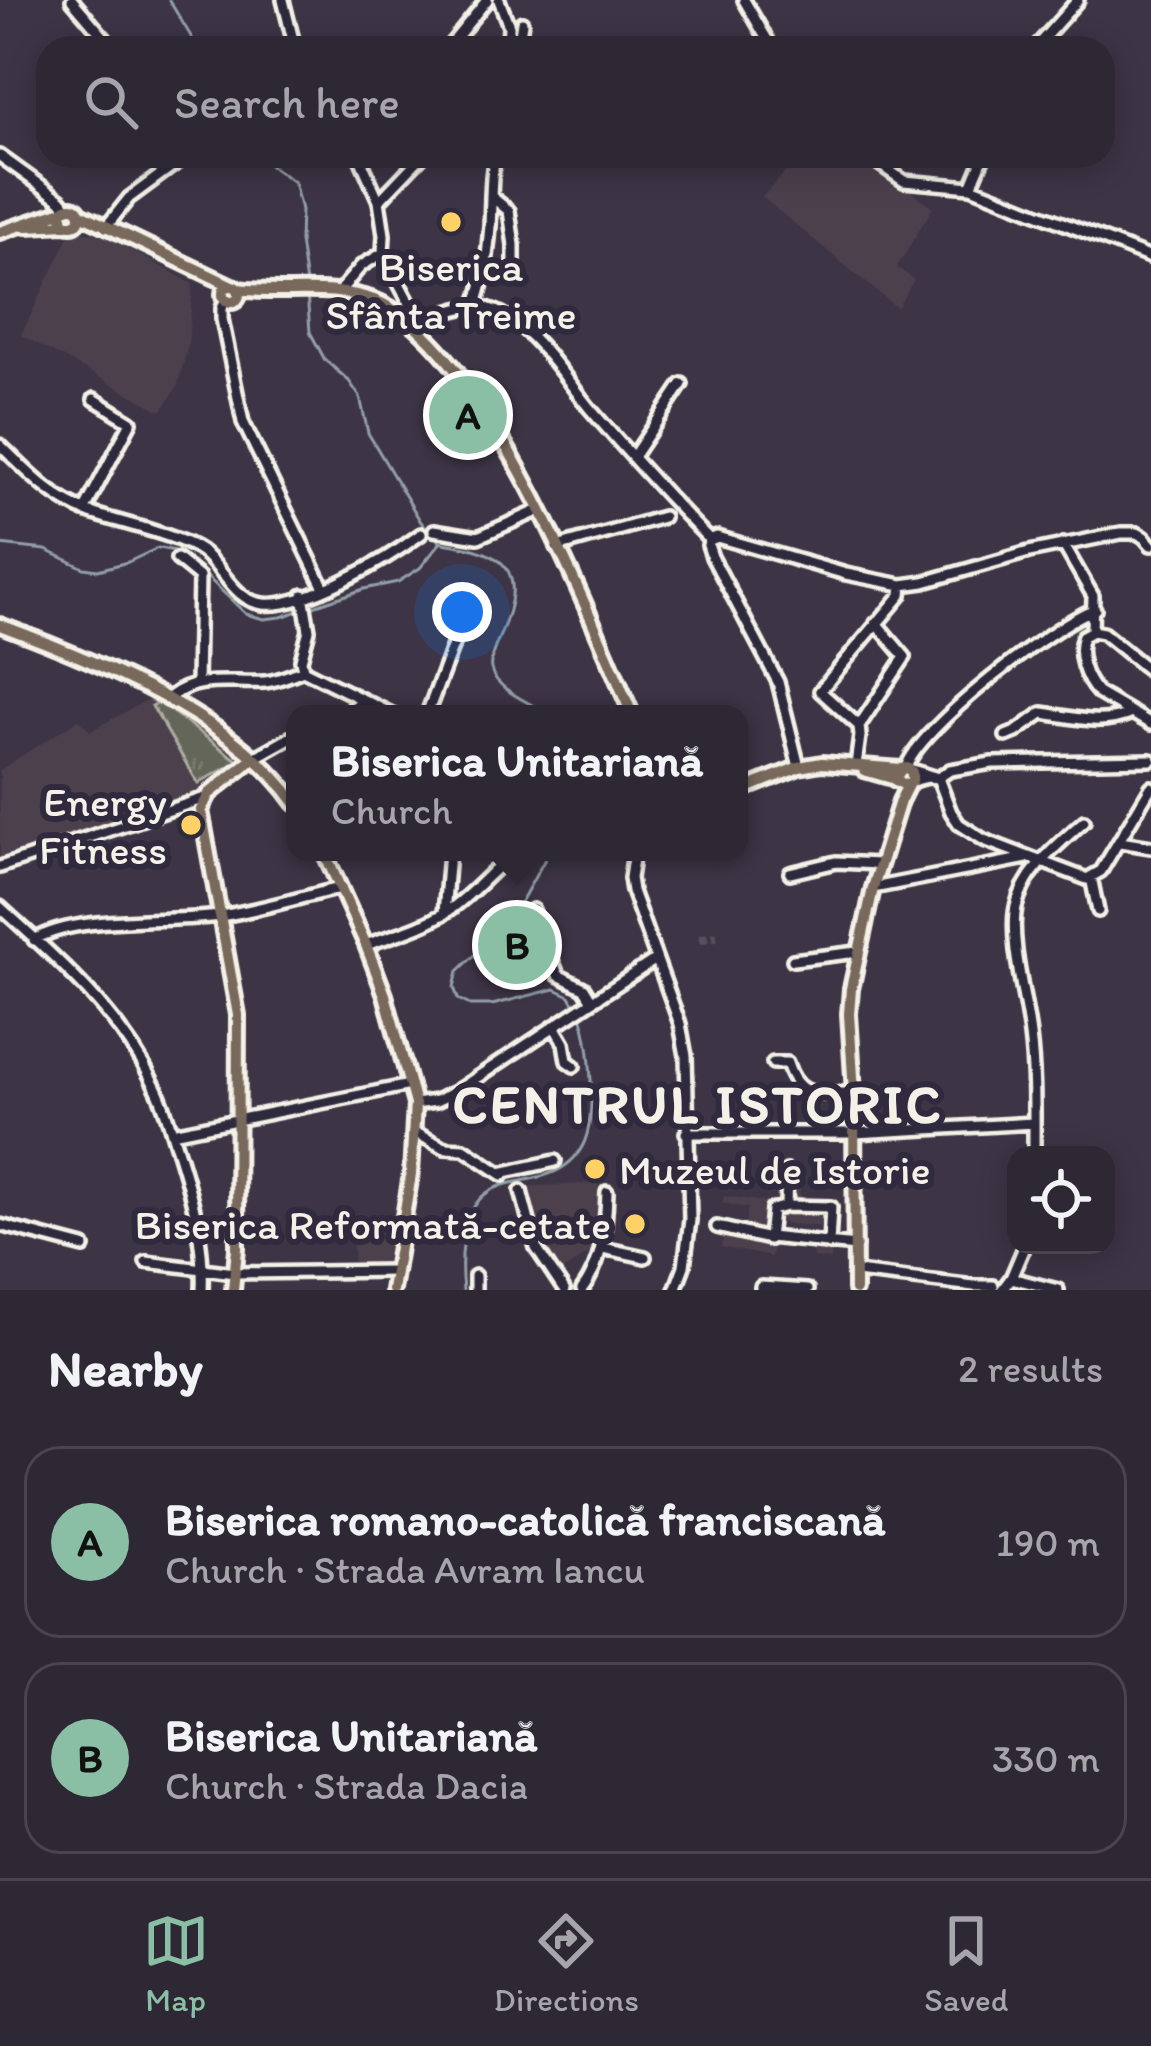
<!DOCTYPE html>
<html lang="en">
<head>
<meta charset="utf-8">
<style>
	:root { --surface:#2e2734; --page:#362f3c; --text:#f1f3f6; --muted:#a7a5ac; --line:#49444f; --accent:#8abfa5 }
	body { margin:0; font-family:Itim,sans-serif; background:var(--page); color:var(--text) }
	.controls { position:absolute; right:36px; bottom:36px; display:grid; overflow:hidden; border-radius:24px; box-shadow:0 6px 30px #0003 }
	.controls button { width:108px; height:108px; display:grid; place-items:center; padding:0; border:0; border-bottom:3px solid var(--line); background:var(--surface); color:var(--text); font:60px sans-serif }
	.you { position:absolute; left:462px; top:612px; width:42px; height:42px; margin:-30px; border:9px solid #fff; border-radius:50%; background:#1a73e8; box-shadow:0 0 0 18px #1a73e833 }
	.badge { display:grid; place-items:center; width:78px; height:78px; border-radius:50%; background:var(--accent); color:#111; font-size:39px; font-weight:700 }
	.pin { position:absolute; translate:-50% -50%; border:6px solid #fff; box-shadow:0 3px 12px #0006 }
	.popup { position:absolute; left:286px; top:705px; width:462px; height:156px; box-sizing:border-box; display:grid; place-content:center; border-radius:24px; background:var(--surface); filter:drop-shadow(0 3px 9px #0005); font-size:39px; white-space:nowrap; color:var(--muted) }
	.popup b { font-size:45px; color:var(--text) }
	.popup::after { content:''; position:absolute; left:50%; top:100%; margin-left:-24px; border:24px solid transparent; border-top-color:var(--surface) }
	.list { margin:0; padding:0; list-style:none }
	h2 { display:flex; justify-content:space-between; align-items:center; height:156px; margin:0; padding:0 48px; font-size:51px }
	h2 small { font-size:39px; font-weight:400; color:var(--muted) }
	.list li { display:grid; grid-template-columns:78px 1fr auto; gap:36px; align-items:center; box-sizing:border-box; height:192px; margin:0 24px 24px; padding:0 24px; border:3px solid var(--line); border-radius:36px }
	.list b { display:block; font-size:45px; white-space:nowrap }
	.list p { margin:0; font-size:39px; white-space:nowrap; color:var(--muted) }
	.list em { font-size:39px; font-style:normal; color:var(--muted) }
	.icon { flex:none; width:66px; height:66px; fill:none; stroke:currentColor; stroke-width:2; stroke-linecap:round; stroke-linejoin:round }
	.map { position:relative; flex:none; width:1151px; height:1290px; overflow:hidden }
	.search { position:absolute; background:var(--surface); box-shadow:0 6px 30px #0003; left:36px; right:36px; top:36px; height:132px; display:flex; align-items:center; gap:30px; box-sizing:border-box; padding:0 42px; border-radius:36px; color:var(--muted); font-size:45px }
	.sheet { height:588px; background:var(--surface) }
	nav { display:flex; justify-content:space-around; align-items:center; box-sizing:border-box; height:168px; border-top:3px solid var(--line); background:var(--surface); font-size:33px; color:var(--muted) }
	nav a { display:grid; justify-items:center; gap:6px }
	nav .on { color:var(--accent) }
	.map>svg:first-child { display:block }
	.built { fill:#4e404e }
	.grass { fill:url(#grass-tufts); stroke:#acaca0; stroke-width:3 }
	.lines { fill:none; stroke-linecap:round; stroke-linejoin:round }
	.stream { stroke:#929fa7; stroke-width:3 }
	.minor-tunnel { stroke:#58505d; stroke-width:9; stroke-dasharray:9 4.5; stroke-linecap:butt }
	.minor-casing { stroke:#f4f1e8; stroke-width:18 }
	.major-casing { stroke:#f4f1e8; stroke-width:20 }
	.minor { stroke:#2f2a3d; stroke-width:9 }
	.major { stroke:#78695c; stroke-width:10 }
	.poi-dot { fill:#ffd166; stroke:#2f2a3d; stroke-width:4.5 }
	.labels { text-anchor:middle; stroke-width:12; stroke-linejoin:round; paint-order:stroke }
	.poi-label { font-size:42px; fill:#f4f1e8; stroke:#2f2a3d; text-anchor:end }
	.district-label { font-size:54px; font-weight:bold; letter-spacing:3px; fill:#f4f1e8; stroke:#2f2a3d }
</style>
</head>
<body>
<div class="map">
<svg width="1151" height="1290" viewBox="0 0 1151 1290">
	<defs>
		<pattern id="grass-tufts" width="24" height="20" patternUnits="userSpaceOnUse" patternTransform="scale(3)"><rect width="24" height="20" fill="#636658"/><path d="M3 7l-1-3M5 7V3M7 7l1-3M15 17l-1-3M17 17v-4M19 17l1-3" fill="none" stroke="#7a7c70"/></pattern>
	</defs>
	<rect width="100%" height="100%" fill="#3d3445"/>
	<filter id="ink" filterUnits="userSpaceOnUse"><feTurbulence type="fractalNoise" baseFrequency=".00833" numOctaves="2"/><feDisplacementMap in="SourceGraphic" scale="24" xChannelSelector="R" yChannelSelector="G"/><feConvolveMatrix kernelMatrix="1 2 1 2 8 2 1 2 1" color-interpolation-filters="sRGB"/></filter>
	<g filter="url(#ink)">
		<path class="built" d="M801 156H861L933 207 897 267 914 280 897 308 762 197Z
			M71 232H90L109 238 193 284 188 345 177 388 161 411 21 335Z
			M159 694 243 762 175 805 0 863V770L79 719 90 731Z
			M778 1180H799L801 1203 834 1202 833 1228 775 1222 773 1234 833 1239 831 1260 813 1258 811 1247 773 1243 771 1257 721 1247 723 1239 716 1236 718 1225 744 1229 748 1208 722 1203 724 1196 771 1203 774 1202Z
			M598 1183 596 1249 558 1274 537 1240 524 1187Z
			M351 1214 400 1215 391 1268 354 1270Z"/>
		<path class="grass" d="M159 702 237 760V762L198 783 152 706Z"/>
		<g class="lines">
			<path class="stream" d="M169 0 198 48
				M257 156 294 182 301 210 300 241 306 284
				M307 293 310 332 325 360 349 381 360 397 368 433 421 522 440 542
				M443 543C506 552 528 569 501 633 497 643 489 658 491 669 496 690 532 704 549 714
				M0 545 46 550 84 568 98 570 128 562 158 548 181 552 246 614 264 619 281 617 364 589 398 582 420 568 441 542
				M549 852 509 923 458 971 454 987 458 999 470 1005H492L555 989 570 996 576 1007
				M463 1290C460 1264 461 1221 479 1200 496 1180 526 1183 549 1174 563 1169 576 1159 583 1145 597 1117 591 1045 581 1016"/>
			<path class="minor-tunnel" d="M699 939 717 936"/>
			<defs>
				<path id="minor" d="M72 0 113 48
					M283 0 295 48
					M499 0 509 26 508 48
					M744 0 772 48
					M448 48 487 0
					M518 48 522 22
					M1035 48 1078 0
					M0 156 61 200 67 208
					M359 156 379 201 384 235 383 253 420 323
					M868 156 904 181 971 187 1151 258
					M971 187 984 156
					M492 197 509 211 514 245V274
					M379 201 422 156
					M106 227 129 198 186 156
					M340 291 361 266 383 253
					M226 299 222 308V319L243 422 324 588
					M475 306C487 277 491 228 491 196 492 181 491 170 496 156
					M416 325C438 316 463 302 487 308 531 320 563 377 591 410 629 454 669 498 710 540L708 545 712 557 778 682 799 767
					M0 445C27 471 52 499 88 512 116 522 179 535 201 551 223 567 233 600 263 604 303 609 389 558 421 534
					M633 457 682 384
					M84 511 131 422 94 399
					M434 530 478 537 540 510
					M710 540 717 537 846 574 902 585 924 582 1029 552 1121 533H1137L1144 537 1151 545
					M1063 544 1093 596 1092 631
					M557 547 663 517
					M177 559 199 577 197 684
					M1092 631 1083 636C1076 654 1085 679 1098 693L1151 724
					M1092 631 1103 633 1151 672
					M303 670 392 714
					M303 670 301 660 309 630 303 595
					M170 697C198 675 231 684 265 682 278 681 290 675 303 670
					M344 714 364 700
					M427 714 464 616
					M859 726 820 691 901 595 902 585
					M1006 736 1016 732 1042 713C1074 717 1100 727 1132 713
					M254 758 295 735
					M856 765 860 736 859 726 905 657 876 623
					M906 768C918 728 1054 624 1095 609
					M909 769 938 778 951 812 959 824 984 840 1087 879 1101 871 1151 787
					M912 781 928 777 938 778 950 770 992 763 1151 760
					M1120 842 1151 847
					M634 852 630 878 632 891 680 1024 686 1056 690 1220 684 1266 675 1290
					M0 867 205 798
					M790 873 836 862 880 864
					M1091 877 1098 911
					M873 888 1027 858
					M0 907C59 960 120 1014 155 1086 166 1107 171 1132 179 1155 193 1200 204 1243 202 1290
					M533 910 558 975 584 988 592 1001
					M444 914 449 852
					M34 940C78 914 168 923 220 916 260 910 301 897 341 888
					M366 945C393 935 424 927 448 911 473 894 491 871 514 852
					M793 960 857 952
					M554 1026 564 1043 567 1061 574 1066
					M773 1063H787C799 1102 821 1092 854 1093
					M415 1104 436 1101 455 1092 656 959
					M414 1132 445 1148 464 1149 503 1175
					M172 1133 410 1085
					M686 1133H854L1034 1123
					M1034 1155C1034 1115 1035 1075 1030 1035 1026 1000 1009 940 1016 907 1024 871 1059 844 1084 821
					M500 1173 555 1161
					M521 1191 536 1248 564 1290
					M786 1206 787 1171
					M0 1225 84 1247
					M717 1227 769 1239 772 1210 786 1206 831 1207 829 1244
					M769 1237 856 1246
					M603 1248 645 1257
					M146 1262 235 1273 395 1271
					M856 1272 974 1286H993
					M475 1276V1290
					M1011 1278 1058 1290
					M582 1290C603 1261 606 1227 607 1192
					M761 1290V1287L807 1290
					M1002 1290 1011 1278 1025 1245"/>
				<path id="major" d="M62 216a9 9 0 1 1 18 0a9 9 0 1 1-18 0Z
					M81 214 232 286
					M27 226 66 224
					M0 232 63 211
					M223 294a8 8 0 1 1 16 0a8 8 0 1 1-16 0Z
					M238 289C283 295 330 284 374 300 483 342 586 608 632 714
					M0 625C96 661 236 717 295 803
					M864 770 892 778 905 785 912 781V772L907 768 901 769 897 776 898 781
					M739 791 799 767 822 763 901 769
					M324 852 366 945 385 995 415 1104 411 1174 392 1290
					M233 1290 237 1249 238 1015 201 810 209 794 254 758
					M855 1290 854 1093 849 1014 851 989 873 888 900 801 909 783"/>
			</defs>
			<use href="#minor" class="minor-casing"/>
			<use href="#major" class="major-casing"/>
			<use href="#minor" class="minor"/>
			<use href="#major" class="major"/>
		</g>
	</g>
	<g class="poi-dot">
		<circle cx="451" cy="222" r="12"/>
		<circle cx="191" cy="825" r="12"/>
		<circle cx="595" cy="1169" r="12"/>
		<circle cx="635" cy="1224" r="12"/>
	</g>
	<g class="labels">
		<g class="poi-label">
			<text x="451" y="281" text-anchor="middle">Biserica<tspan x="451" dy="48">Sfânta Treime</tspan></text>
			<text x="167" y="816">Energy<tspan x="167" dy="48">Fitness</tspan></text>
			<text x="619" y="1184" text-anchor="start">Muzeul de Istorie</text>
			<text x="611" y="1239">Biserica Reformată-cetate</text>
		</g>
		<g class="district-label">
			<text x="698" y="1123">CENTRUL ISTORIC</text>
		</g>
	</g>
</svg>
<div class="controls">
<button><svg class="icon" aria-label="locate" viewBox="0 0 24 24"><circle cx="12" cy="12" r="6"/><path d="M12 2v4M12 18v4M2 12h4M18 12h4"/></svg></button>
</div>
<div class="you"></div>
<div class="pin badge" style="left:468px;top:415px">A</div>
<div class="pin badge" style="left:517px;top:945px">B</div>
<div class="popup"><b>Biserica Unitariană</b>Church</div>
<div class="search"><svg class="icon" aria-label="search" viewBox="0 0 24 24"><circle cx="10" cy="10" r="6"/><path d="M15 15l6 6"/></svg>Search here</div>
</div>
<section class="sheet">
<h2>Nearby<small>2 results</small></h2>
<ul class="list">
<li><span class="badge">A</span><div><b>Biserica romano-catolică franciscană</b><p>Church · Strada Avram Iancu</p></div><em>190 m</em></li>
<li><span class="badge">B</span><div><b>Biserica Unitariană</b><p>Church · Strada Dacia</p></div><em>330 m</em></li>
</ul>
</section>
<nav>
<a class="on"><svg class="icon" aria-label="map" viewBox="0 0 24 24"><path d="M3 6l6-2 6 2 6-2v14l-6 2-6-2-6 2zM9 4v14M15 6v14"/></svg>Map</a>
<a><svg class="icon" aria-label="directions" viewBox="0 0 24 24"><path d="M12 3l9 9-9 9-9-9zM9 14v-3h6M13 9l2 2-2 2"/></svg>Directions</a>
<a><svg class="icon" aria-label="saved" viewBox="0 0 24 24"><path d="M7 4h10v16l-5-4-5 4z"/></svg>Saved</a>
</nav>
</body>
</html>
